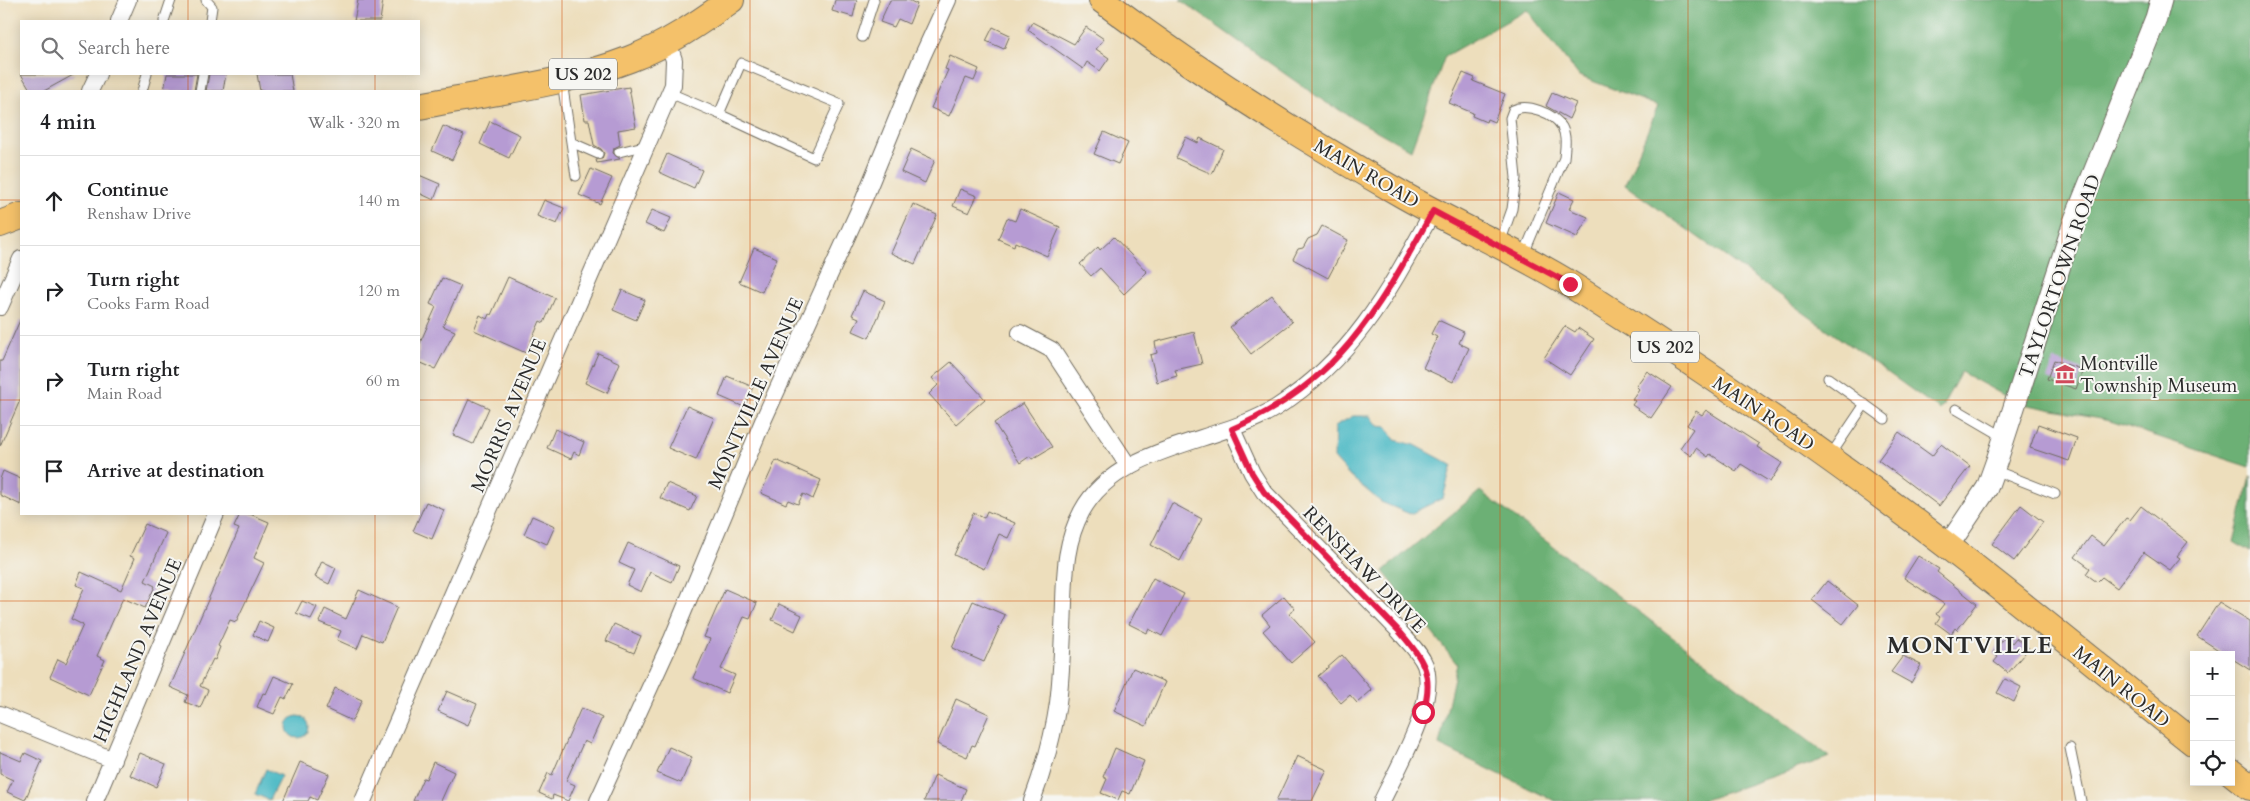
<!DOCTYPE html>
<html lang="en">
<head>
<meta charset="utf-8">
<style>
	:root { --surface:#fff; --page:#f6f6f6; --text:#202124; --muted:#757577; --line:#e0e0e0 }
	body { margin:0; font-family:Cardo,serif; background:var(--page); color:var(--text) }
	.controls { position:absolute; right:15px; bottom:15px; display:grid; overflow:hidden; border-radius:0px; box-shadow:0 2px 12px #0003 }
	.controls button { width:45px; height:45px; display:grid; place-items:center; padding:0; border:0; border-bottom:1px solid var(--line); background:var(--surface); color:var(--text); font:25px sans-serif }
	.stop { position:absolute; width:15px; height:15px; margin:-11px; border:4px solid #e11d48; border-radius:50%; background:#fff }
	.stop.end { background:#e11d48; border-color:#fff; box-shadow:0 1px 5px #0008 }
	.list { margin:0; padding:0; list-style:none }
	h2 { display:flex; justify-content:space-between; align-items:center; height:65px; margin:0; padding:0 20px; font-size:21px }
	h2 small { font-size:16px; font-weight:400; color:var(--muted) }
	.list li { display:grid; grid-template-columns:32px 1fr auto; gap:15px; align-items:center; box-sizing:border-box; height:90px; padding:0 20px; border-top:1px solid var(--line) }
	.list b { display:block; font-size:19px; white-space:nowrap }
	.list p { margin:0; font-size:16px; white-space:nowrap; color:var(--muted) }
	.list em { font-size:16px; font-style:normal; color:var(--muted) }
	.icon { flex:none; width:28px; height:28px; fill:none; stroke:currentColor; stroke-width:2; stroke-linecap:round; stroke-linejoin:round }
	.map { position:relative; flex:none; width:2250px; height:801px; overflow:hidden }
	.search { position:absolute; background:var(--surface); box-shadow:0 2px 12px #0003; left:20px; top:20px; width:400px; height:55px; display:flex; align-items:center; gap:12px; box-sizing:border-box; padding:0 18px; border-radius:0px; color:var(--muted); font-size:19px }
	.panel { position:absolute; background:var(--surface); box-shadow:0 2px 12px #0003; left:20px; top:90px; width:400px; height:425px; border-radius:0px }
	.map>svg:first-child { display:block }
	.forest { fill:#6cb075; stroke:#4c6e50 }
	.water { fill:#4bb9c5; stroke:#3b7278 }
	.building { fill:#b69bd3 }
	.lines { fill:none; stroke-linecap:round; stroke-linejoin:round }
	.service-casing { stroke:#6f6a5e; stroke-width:11 }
	.minor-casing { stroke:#6f6a5e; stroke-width:18 }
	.tertiary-casing { stroke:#6f6a5e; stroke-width:23 }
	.primary-casing { stroke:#6f6a5e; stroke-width:28 }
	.service { stroke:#fff; stroke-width:9 }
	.minor { stroke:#fff; stroke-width:16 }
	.tertiary { stroke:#fff; stroke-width:21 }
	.primary { stroke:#f4c16a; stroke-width:26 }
	.route { stroke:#e11d48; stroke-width:6 }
	.grid { fill:none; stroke:#d5540f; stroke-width:1; stroke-opacity:0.55 }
	.labels { text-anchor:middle; stroke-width:4; stroke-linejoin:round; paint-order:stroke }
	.shield { fill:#f6f6f2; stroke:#686867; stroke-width:1 }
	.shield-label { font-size:18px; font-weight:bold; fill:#2b2b2b }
	.street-label { font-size:19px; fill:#2b2b2b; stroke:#f6f6f2 }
	.poi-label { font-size:19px; fill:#2b2b2b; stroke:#f6f6f2; text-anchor:start }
	.district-label { font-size:24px; font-weight:bold; letter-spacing:1px; fill:#2b2b2b; stroke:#f6f6f2 }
</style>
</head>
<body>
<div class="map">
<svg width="2250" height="801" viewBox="0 0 2250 801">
	<rect width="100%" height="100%" fill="#f6f6f2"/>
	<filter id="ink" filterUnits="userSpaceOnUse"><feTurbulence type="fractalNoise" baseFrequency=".02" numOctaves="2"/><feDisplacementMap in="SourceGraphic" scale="10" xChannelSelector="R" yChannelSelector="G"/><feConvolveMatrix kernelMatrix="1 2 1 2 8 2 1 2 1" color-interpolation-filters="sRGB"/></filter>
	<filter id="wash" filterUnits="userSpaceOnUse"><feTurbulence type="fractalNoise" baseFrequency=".0096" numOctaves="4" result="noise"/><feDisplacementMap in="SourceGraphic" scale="20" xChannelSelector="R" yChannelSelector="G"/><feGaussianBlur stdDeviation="1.12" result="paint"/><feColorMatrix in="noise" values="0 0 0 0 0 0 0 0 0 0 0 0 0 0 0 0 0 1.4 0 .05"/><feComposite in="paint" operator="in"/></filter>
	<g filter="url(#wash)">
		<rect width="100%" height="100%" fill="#eddebc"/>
		<path class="forest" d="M1180 0H2250V467L2110 421 2018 403 1961 372 1940 410 1625 185 1658 106 1579 76 1527 10 1445 56 1411 150 1325 102Z
			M2250 477V552L2234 542Z
			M1480 491 1830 757 1701 801H1555L1439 745 1457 664 1383 571Z"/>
		<path class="water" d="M1353 416H1371L1378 426 1387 427 1395 440 1415 445 1452 465 1443 498 1410 514 1381 502 1351 477 1334 458 1335 426Z
			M287 727a11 11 0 1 1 22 0a11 11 0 1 1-22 0Z
			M266 769 281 776 269 800 255 794Z"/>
		<g id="blocks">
			<path class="building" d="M358 0H383L380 21H354Z
				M835 0H857L853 17 832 11Z
				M890 0H908L917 4 909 24 898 19 894 27 880 22Z
				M1032 22 1074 44 1086 27 1104 39 1096 49 1109 58 1100 71 1087 62 1083 69 1028 30Z
				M993 27 1010 35 1004 49 986 41Z
				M950 56 979 69 974 81 966 78 949 116 931 108 948 70 945 69Z
				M1463 73 1475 78 1473 81 1505 94 1494 122 1487 119 1486 122 1472 116 1473 113 1449 103Z
				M21 74H75L44 91H31Z
				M167 74H197L194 91H164Z
				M209 74H226L223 91H206Z
				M257 74H290L293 91H260Z
				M629 87 636 127 618 130 620 145 614 148 613 153 620 159 597 163 596 160 602 159 604 153 601 149 594 145 589 120H585L581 95Z
				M1552 93 1576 103 1569 119 1546 106Z
				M490 121 520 135 509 158 480 144Z
				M443 126 464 135 452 160 432 151Z
				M1104 132 1128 143 1118 164 1094 154Z
				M1186 137 1198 143 1200 138 1223 149 1212 174 1176 158Z
				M911 149 935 160 925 183 901 172Z
				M667 154 702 170 694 188 659 172Z
				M591 169 612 178 600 204 579 195Z
				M419 175 440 184 434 200 419 193Z
				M960 189 977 196 969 213 953 206Z
				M1559 192 1574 199 1569 209 1588 217 1577 237 1546 223Z
				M544 200 564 208 557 224 537 216Z
				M913 204 937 215 915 264 891 253Z
				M1020 209 1060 227 1047 256 1015 242 1014 246 998 239 1007 218 1015 221Z
				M652 210 671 218 664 233 645 224Z
				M1322 226 1348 240 1328 278 1293 259 1298 249 1303 248 1308 239 1317 235Z
				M1114 237 1147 272 1124 294 1100 268 1091 276 1080 264 1098 247 1100 250Z
				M754 248 777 258 762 292 739 282Z
				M508 277 555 298 544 323 540 321 526 353 474 330 480 315 487 319 489 314 491 315Z
				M442 278 461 286 443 326 455 331 435 369 419 362V345L436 307 430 304Z
				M622 290 645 300 636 320 613 310Z
				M863 291 885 301 869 338 853 331 859 318 852 315Z
				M1272 295 1292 322 1251 354 1230 327Z
				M21 318V398L0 446V361H2Z
				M1438 320 1464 332 1459 343 1469 348 1453 382 1423 368 1437 337 1431 334Z
				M1565 326 1575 332 1578 328 1594 339 1570 375 1544 358Z
				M1194 332 1202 364 1175 370 1177 376 1157 382 1150 355 1157 353 1155 342Z
				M598 353 620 363 607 393 585 383Z
				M2054 360 2083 370 2076 389 2047 379Z
				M951 362 985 399 956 424 929 394 938 385 932 378Z
				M1647 371 1672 387 1651 418 1632 405 1635 401 1632 399 1639 389 1636 386Z
				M727 376 753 387 744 407 719 396Z
				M469 399 489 408 473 444 453 435Z
				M1023 403 1052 447 1032 459 1030 456 1020 463 994 423Z
				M687 406 714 418 696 460 668 448Z
				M1706 410 1759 444 1757 447 1782 463 1770 482 1741 464 1736 471 1710 454 1708 457 1696 448 1691 456 1680 448 1693 429 1687 425 1696 411 1702 415Z
				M2038 424 2077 438 2069 461 2030 448Z
				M555 429 584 442 579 455 574 452 571 459 547 448Z
				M1899 432 1932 456 1941 444 1970 466 1939 506 1878 460Z
				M776 460 821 480 813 499 803 494 798 504 788 500 786 504 761 493Z
				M3 471 21 479V505L0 495V479Z
				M667 483 697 496 690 511 660 498Z
				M426 502 444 510 432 539 413 531Z
				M1172 503 1202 519 1180 561 1151 545Z
				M2021 505 2043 522 2014 561 1992 544Z
				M2141 506 2188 542 2177 556 2180 558 2170 570 2144 552 2117 588 2102 577 2097 582 2086 574 2090 568 2075 557 2091 536 2104 546 2126 518 2130 520Z
				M987 511 1015 523 1008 538 999 534 984 569 954 555 973 513 984 518Z
				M240 514H250L269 522 254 558 264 563 236 622 230 620 218 646 220 647 215 660 213 659 200 686 208 690 200 708 185 702 188 695 170 687 239 529 234 527Z
				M532 516 555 526 547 544 524 534Z
				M145 524 166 533 145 581 155 586 145 608 123 598 97 656 105 660 89 695 50 677 58 659 66 663 83 625 71 619 84 588 76 585 81 572 121 590 135 558 130 556Z
				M628 543 679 566 672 582 650 572 641 592 627 585 634 570 619 563Z
				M1918 556 1939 569 1937 572 1977 604 1957 630 1955 628 1951 634 1936 623 1940 617 1936 614 1944 604 1904 578Z
				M322 561 336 568 329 584 315 577Z
				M1153 578 1184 594 1162 636 1149 629 1147 633 1129 624Z
				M1827 581 1858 605 1843 624 1812 600Z
				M725 589 757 603 750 619 744 617 721 669 735 675 727 693 693 678 710 639 704 637Z
				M359 590 397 607 382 642 363 634 357 649 337 640 341 631 319 622 325 609 346 619Z
				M1284 596 1295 609 1289 613 1315 642 1291 663 1263 631 1270 625 1262 615Z
				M302 601 317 607 311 619 296 613Z
				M973 601 1005 615 984 662 952 648Z
				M2219 602 2250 621V670L2231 658V655H2226L2197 636Z
				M779 604 802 615 795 631 772 620Z
				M259 621 274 628 268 642 253 635Z
				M614 624 641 636 634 653 606 641Z
				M2005 637 2012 643 2016 638 2029 648 2008 673 1994 662 1998 657 1993 653Z
				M1342 655 1372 690 1357 703 1350 695 1341 703 1318 676Z
				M1903 656 1921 665 1911 683 1891 672Z
				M1133 668 1165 682 1146 726 1114 711Z
				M274 676 293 684 286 699 282 697 274 714 257 707 263 693 266 694Z
				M2005 679 2021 687 2014 702 1997 693Z
				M335 688 362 700 352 721 326 709Z
				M447 691 477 704 468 725 438 711Z
				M956 699 989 714 975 746 972 745 967 757 937 744Z
				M581 708 602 718 590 744 584 741 566 781 575 785 568 801 553 795 552 799 539 793 548 773 552 775Z
				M669 747 692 757 681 783 657 773Z
				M1115 748 1144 761 1130 794 1122 791 1118 800 1101 793 1107 779 1103 777Z
				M0 752 21 761 25 753 42 761 25 800 7 792 13 780 0 774Z
				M140 753 166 764 156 787 130 775Z
				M1297 756 1327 770 1312 801H1276Z
				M300 762 329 774 317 800 310 797 308 801H283Z
				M433 762 454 772 441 801H413L423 778 426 779Z
				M935 775 966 789 961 801H924Z"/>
		</g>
	</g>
	<g filter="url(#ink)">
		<use href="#blocks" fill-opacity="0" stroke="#6f6a5e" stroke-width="1"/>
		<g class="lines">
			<defs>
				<path id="service" d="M206 0 212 7 210 21
					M164 21 171 0
					M862 37 874 0
					M562 81 576 176
					M142 91 147 74
					M200 91 203 74
					M670 93 719 114 741 63 839 104 814 158 719 114
					M573 143 598 154
					M619 152 648 145
					M1500 243 1512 209 1516 178 1510 118 1513 110C1527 103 1554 113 1562 127 1567 137 1565 147 1564 158L1523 256
					M1828 378 1885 419
					M1956 409 2004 437
					M1830 456 1865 404
					M1994 470 2055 494
					M2070 748 2081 801"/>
				<path id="minor" d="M119 21 128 0
					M90 91 98 74
					M0 307 21 259
					M1020 333 1052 350 1129 467
					M1232 429 1252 473 1264 492 1399 631C1408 642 1420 652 1425 665 1438 701 1398 767 1382 801
					M0 714 113 760
					M95 801 216 514
					M363 801 673 85 674 60 668 42
					M598 801 672 639 763 421 864 199 922 57 948 0
					M1032 801C1044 769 1053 737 1058 703 1062 670 1063 635 1064 602 1065 569 1066 540 1082 511 1118 445 1218 444 1277 407 1355 357 1390 289 1433 211"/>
				<path id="tertiary" d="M1948 546 1987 488 1997 460 2074 222 2156 18 2161 0"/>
				<path id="primary" d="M1102 0C1197 72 1299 136 1403 195 1459 227 1519 252 1573 286 1702 368 1829 454 1950 548 2032 611 2112 678 2194 743
					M419 106C486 93 566 84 630 59 667 45 699 23 731 0
					M0 224 21 216
					M2231 772 2250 787"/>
			</defs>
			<use href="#service" class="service-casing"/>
			<use href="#minor" class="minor-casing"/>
			<use href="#tertiary" class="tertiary-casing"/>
			<use href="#primary" class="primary-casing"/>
			<use href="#service" class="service"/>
			<use href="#minor" class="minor"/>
			<use href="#tertiary" class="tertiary"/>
			<use href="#primary" class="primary"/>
		</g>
	</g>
	<g class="lines" filter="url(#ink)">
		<path class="route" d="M1423 712C1435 675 1423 659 1399 631L1264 492 1252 473 1232 429C1340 383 1379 308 1433 211L1570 284"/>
	</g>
	<path class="grid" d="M188 0V21M375 0V21M562 0V801M750 0V801M938 0V801M1125 0V801M1312 0V801M1500 0V801M1688 0V801M1875 0V801M2062 0V801M188 74V91M375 74V91M0 200H21M419 200H2250M0 400H21M419 400H2250M188 514V801M375 514V801M0 601H2250"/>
	<defs>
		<symbol id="museum-bare" viewBox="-9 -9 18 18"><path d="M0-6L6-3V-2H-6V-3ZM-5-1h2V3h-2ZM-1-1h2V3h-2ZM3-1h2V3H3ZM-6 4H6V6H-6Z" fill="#d1495b" stroke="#f6f6f2" stroke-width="2.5" paint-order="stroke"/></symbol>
	</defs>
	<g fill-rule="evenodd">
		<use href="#museum-bare" x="2051" y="360" width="28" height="28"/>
	</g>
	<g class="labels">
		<g class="shield">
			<rect x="549" y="58.5" width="68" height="31" rx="4"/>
			<rect x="1631" y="331.5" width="68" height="31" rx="4"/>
		</g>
		<g class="shield-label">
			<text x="583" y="80">US 202</text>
			<text x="1665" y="353">US 202</text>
		</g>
		<g class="street-label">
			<text transform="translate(1367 173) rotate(30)" y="7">MAIN ROAD</text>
			<text transform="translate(2059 276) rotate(-71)" y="7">TAYLORTOWN ROAD</text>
			<text transform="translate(755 393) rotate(-66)" y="7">MONTVILLE AVENUE</text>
			<text transform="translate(1764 413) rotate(34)" y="7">MAIN ROAD</text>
			<text transform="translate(508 415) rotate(-67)" y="7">MORRIS AVENUE</text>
			<text transform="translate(1365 569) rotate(46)" y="7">RENSHAW DRIVE</text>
			<text transform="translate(137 650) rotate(-67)" y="7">HIGHLAND AVENUE</text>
			<text transform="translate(2122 686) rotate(39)" y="7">MAIN ROAD</text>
		</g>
		<g class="poi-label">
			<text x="2080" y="370">Montville<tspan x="2080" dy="22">Township Museum</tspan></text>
		</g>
		<g class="district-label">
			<text x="1970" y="653">MONTVILLE</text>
		</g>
	</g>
</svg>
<div class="controls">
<button>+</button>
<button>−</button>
<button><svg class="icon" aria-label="locate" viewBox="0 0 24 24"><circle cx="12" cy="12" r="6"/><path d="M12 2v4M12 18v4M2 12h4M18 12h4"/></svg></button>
</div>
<div class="stop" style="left:1423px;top:712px"></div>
<div class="stop end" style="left:1570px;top:284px"></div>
<div class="search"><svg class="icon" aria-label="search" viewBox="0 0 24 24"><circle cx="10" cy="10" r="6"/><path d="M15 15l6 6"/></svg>Search here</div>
<section class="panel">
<h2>4 min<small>Walk · 320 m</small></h2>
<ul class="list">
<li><svg class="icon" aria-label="ahead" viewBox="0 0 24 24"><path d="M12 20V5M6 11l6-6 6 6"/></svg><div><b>Continue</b><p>Renshaw Drive</p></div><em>140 m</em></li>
<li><svg class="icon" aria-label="right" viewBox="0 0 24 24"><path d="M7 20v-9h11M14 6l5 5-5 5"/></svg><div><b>Turn right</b><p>Cooks Farm Road</p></div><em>120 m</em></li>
<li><svg class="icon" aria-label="right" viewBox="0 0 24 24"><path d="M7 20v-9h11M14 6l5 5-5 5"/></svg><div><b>Turn right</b><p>Main Road</p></div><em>60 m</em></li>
<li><svg class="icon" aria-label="arrive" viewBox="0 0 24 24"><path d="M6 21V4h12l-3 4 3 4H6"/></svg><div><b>Arrive at destination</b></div></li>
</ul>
</section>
</div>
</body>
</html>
